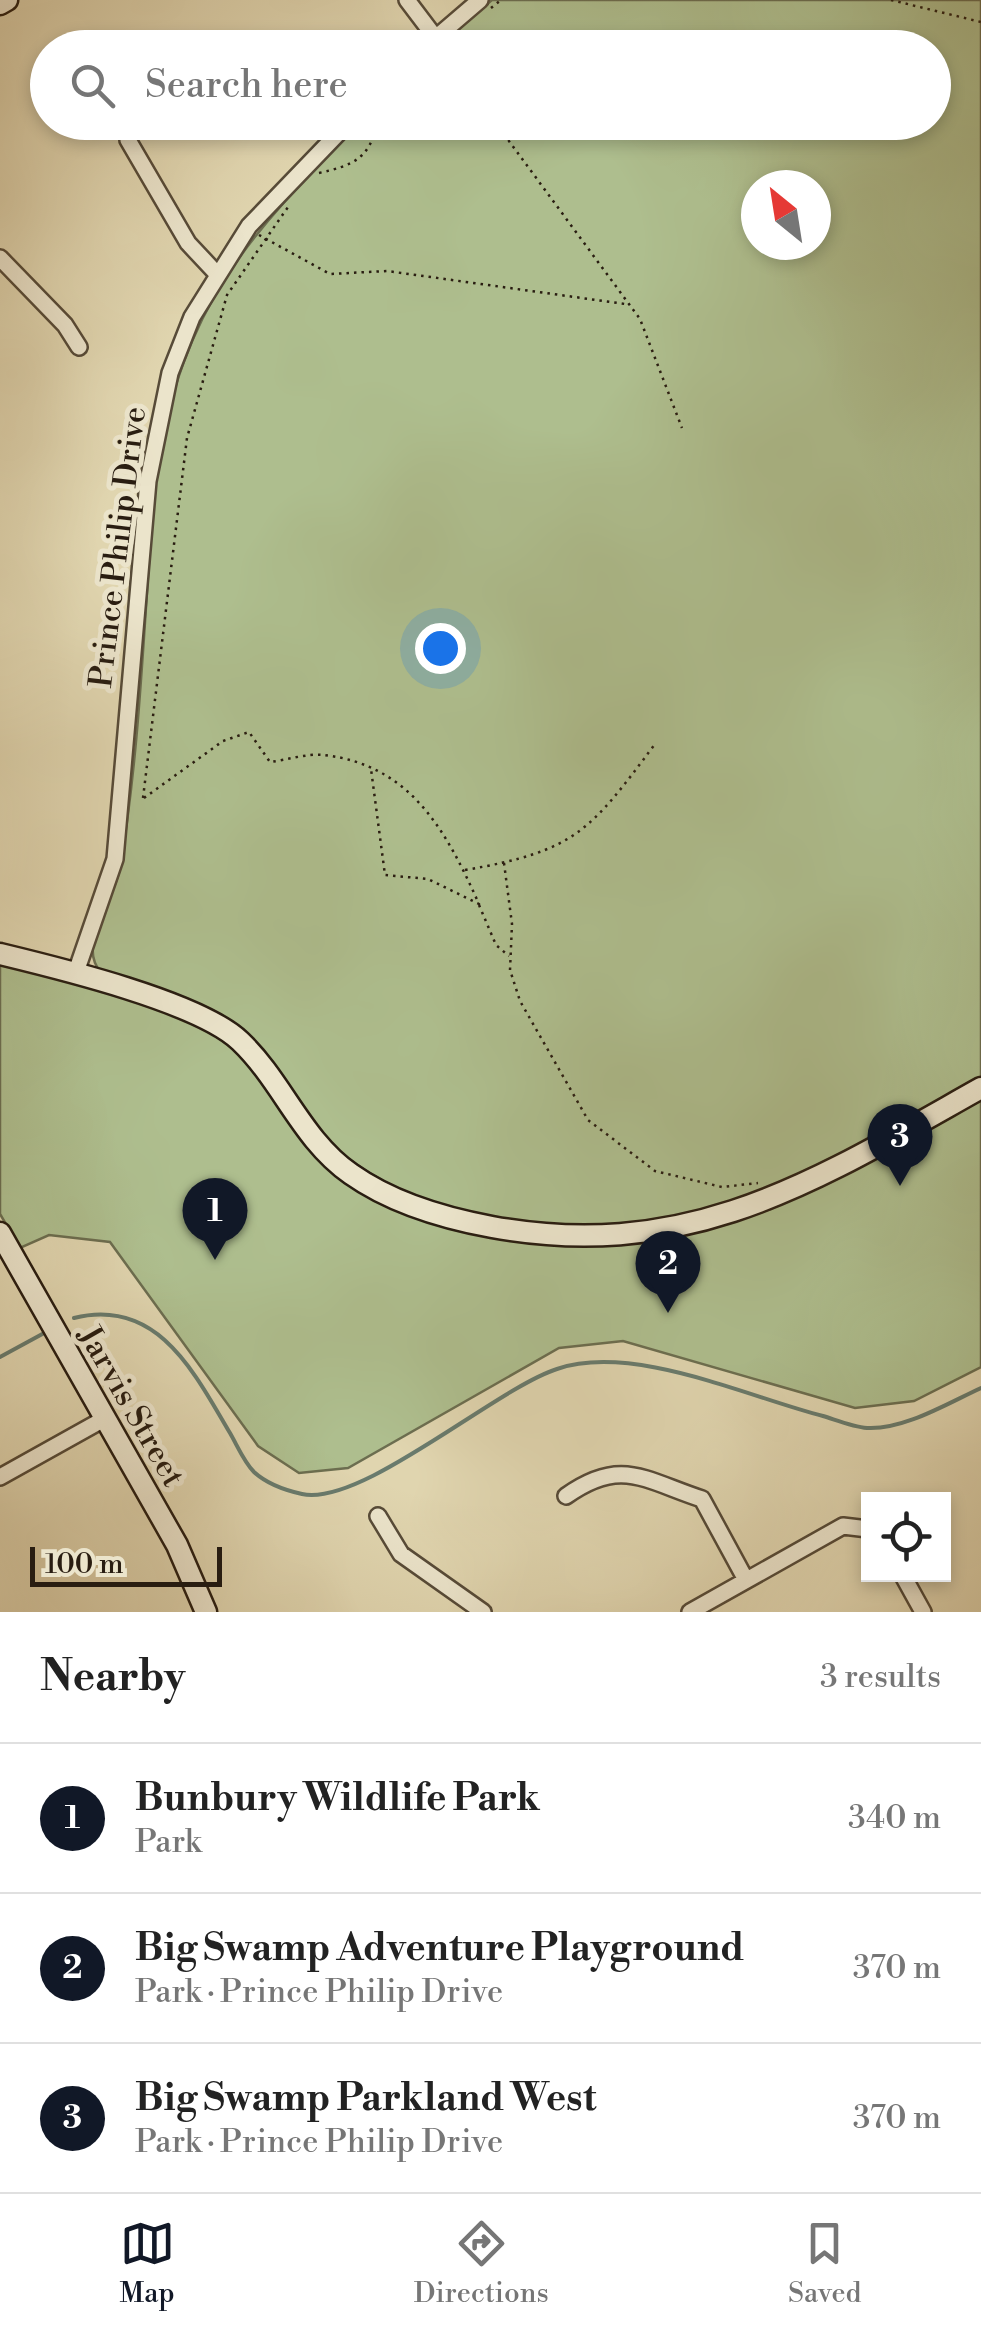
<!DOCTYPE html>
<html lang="en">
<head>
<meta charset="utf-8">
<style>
	:root { --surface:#fff; --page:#f6f6f6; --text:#222; --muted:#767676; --line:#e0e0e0; --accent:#111827 }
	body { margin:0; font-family:"Libre Bodoni",serif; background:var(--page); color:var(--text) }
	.controls { position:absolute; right:30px; bottom:30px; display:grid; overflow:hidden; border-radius:0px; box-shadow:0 5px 15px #0003 }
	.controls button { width:90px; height:90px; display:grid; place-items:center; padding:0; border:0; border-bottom:2px solid var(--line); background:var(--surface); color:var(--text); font:50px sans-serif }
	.compass { position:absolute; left:741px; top:170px; width:90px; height:90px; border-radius:50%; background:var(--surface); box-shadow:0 5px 15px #0003; rotate:330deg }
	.scale { position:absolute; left:30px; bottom:25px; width:192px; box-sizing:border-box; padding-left:10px; border:5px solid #291d11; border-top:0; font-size:28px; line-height:35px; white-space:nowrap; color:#291d11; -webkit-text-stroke:8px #ebe4cb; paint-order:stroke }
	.you { position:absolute; left:440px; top:648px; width:35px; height:35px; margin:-25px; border:8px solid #fff; border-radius:50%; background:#1a73e8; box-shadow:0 0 0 15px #1a73e833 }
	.badge { display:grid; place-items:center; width:65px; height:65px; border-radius:50%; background:var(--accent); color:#fff; font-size:32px; font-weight:700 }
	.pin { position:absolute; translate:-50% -82px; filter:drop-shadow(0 2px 5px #0008) }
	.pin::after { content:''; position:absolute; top:52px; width:35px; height:30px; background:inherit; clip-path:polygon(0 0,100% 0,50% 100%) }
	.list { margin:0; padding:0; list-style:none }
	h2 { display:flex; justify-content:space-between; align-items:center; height:130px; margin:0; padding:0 40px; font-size:42px }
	h2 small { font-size:32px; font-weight:400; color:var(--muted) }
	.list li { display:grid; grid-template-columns:65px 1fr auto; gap:30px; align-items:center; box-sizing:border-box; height:150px; padding:0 40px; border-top:2px solid var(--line) }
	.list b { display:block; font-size:38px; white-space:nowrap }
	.list p { margin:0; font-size:32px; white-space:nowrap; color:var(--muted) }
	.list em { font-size:32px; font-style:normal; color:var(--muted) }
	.icon { flex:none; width:55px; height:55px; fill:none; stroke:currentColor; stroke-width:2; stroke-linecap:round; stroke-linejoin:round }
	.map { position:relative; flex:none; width:981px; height:1612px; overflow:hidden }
	.search { position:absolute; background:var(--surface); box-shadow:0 5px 15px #0003; left:30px; right:30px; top:30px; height:110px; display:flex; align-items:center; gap:25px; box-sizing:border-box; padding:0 35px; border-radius:55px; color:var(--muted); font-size:38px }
	.sheet { height:580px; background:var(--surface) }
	nav { display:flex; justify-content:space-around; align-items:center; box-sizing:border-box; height:140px; border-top:2px solid var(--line); background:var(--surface); font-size:28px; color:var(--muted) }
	nav a { display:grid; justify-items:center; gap:5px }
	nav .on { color:var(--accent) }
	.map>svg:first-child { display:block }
	.green { fill:#aebe8e; stroke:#6c6e50; stroke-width:2.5; fill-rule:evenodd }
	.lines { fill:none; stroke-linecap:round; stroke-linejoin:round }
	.stream { stroke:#697b6d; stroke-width:4 }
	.street-casing { stroke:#574b38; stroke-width:20 }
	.secondary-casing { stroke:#291d11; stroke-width:25 }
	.path { stroke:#291d11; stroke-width:2.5; stroke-dasharray:2.5 5; stroke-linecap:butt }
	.street { stroke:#ebe4cb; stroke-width:15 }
	.secondary { stroke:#ebe4cb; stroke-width:20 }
	.labels { text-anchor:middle; stroke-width:10; stroke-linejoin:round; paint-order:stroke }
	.street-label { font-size:32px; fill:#291d11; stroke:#ebe4cb }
</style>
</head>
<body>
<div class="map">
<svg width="981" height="1612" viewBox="0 0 981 1612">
	<rect width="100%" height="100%" fill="#e0d5af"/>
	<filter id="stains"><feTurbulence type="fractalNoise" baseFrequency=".002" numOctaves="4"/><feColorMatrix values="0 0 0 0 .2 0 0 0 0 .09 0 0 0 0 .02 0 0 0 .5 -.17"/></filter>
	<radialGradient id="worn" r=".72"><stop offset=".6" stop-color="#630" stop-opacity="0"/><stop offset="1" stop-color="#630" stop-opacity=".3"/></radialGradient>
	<path class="green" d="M492 0H981V1078C896 1124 810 1184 717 1211 593 1247 433 1232 334 1147 306 1123 294 1092 272 1062 230 1004 167 993 102 974 75 945 114 902 120 868 142 738 144 603 156 471 184 304 246 238 360 123L934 122V48L436 47ZM756 185H816V245H756Z
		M0 963C65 979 190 1006 238 1051 273 1082 288 1129 322 1161L521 1239 582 1246 682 1234 771 1209 981 1097V1367L914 1401 855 1408 623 1341 559 1348 348 1468 299 1473 258 1446 110 1242 49 1235 20 1248 0 1214Z"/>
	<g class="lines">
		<path class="stream" d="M74 1318C158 1297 195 1374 230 1433 237 1445 244 1462 254 1472 267 1484 284 1490 302 1494 361 1507 495 1389 557 1369 633 1343 748 1397 823 1416 836 1420 853 1427 867 1428 904 1430 948 1403 981 1388
			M0 1357 46 1332"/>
		<defs>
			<path id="street" d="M407 0 435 37
				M424 48 480 0
				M128 140 188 243 217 274
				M0 258 65 325 79 347
				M76 972 115 859 148 481 170 373 192 317 249 226 349 122
				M0 1477 104 1419
				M566 1496C621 1457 644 1480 702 1499L746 1580
				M378 1516 401 1554 483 1612
				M902 1574 923 1612
				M690 1612 843 1526 868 1529"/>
			<path id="secondary" d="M0 4 7 0
				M0 954C58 968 199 1002 240 1041 283 1082 301 1139 351 1174 392 1203 443 1218 492 1227 690 1263 817 1180 981 1088
				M0 1233 177 1545 206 1612"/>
		</defs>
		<use href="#street" class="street-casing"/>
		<use href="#secondary" class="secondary-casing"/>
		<path class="path" d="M891 0 981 22
			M491 8 501 0
			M495 122 640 319 682 428
			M319 173C354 165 369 159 378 122
			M259 235 330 274 387 271 625 304
			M143 798 187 438 227 295 288 207
			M144 798 223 741 249 732 270 762C287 760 308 753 324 755 412 765 447 833 479 904L428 879 385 875 371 769
			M504 863 512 924 510 970 520 1001 588 1120 655 1171 722 1187 758 1183
			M465 870C576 851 590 831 655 744
			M479 905 496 945 509 956"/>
		<use href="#street" class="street"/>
		<use href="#secondary" class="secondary"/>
	</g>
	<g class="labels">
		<g class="street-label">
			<text transform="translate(117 547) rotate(-83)" y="11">Prince Philip Drive</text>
			<text transform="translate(132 1406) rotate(60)" y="11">Jarvis Street</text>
		</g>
	</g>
	<rect width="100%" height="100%" filter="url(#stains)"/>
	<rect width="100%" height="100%" fill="url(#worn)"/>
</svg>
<div class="controls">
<button><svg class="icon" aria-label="locate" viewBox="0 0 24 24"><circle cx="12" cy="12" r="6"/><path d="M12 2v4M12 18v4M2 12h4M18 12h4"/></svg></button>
</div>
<svg class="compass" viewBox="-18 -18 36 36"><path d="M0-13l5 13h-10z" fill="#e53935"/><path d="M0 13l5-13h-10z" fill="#767676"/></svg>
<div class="scale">100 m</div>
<div class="you"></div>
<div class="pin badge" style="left:215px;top:1260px">1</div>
<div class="pin badge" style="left:668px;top:1313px">2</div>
<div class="pin badge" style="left:900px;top:1186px">3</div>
<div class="search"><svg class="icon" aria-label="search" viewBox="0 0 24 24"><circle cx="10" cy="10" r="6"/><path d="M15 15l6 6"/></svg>Search here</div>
</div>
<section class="sheet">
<h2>Nearby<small>3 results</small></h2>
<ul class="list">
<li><span class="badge">1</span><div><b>Bunbury Wildlife Park</b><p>Park</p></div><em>340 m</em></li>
<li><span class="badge">2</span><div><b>Big Swamp Adventure Playground</b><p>Park · Prince Philip Drive</p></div><em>370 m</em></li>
<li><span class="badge">3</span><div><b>Big Swamp Parkland West</b><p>Park · Prince Philip Drive</p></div><em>370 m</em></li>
</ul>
</section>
<nav>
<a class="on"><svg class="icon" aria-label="map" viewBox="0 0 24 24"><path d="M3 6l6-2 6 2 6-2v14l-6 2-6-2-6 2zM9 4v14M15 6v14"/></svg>Map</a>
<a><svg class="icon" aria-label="directions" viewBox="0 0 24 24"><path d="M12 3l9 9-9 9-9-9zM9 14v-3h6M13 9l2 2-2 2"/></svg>Directions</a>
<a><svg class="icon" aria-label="saved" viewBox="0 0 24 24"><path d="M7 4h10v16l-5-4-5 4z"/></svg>Saved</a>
</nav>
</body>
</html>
